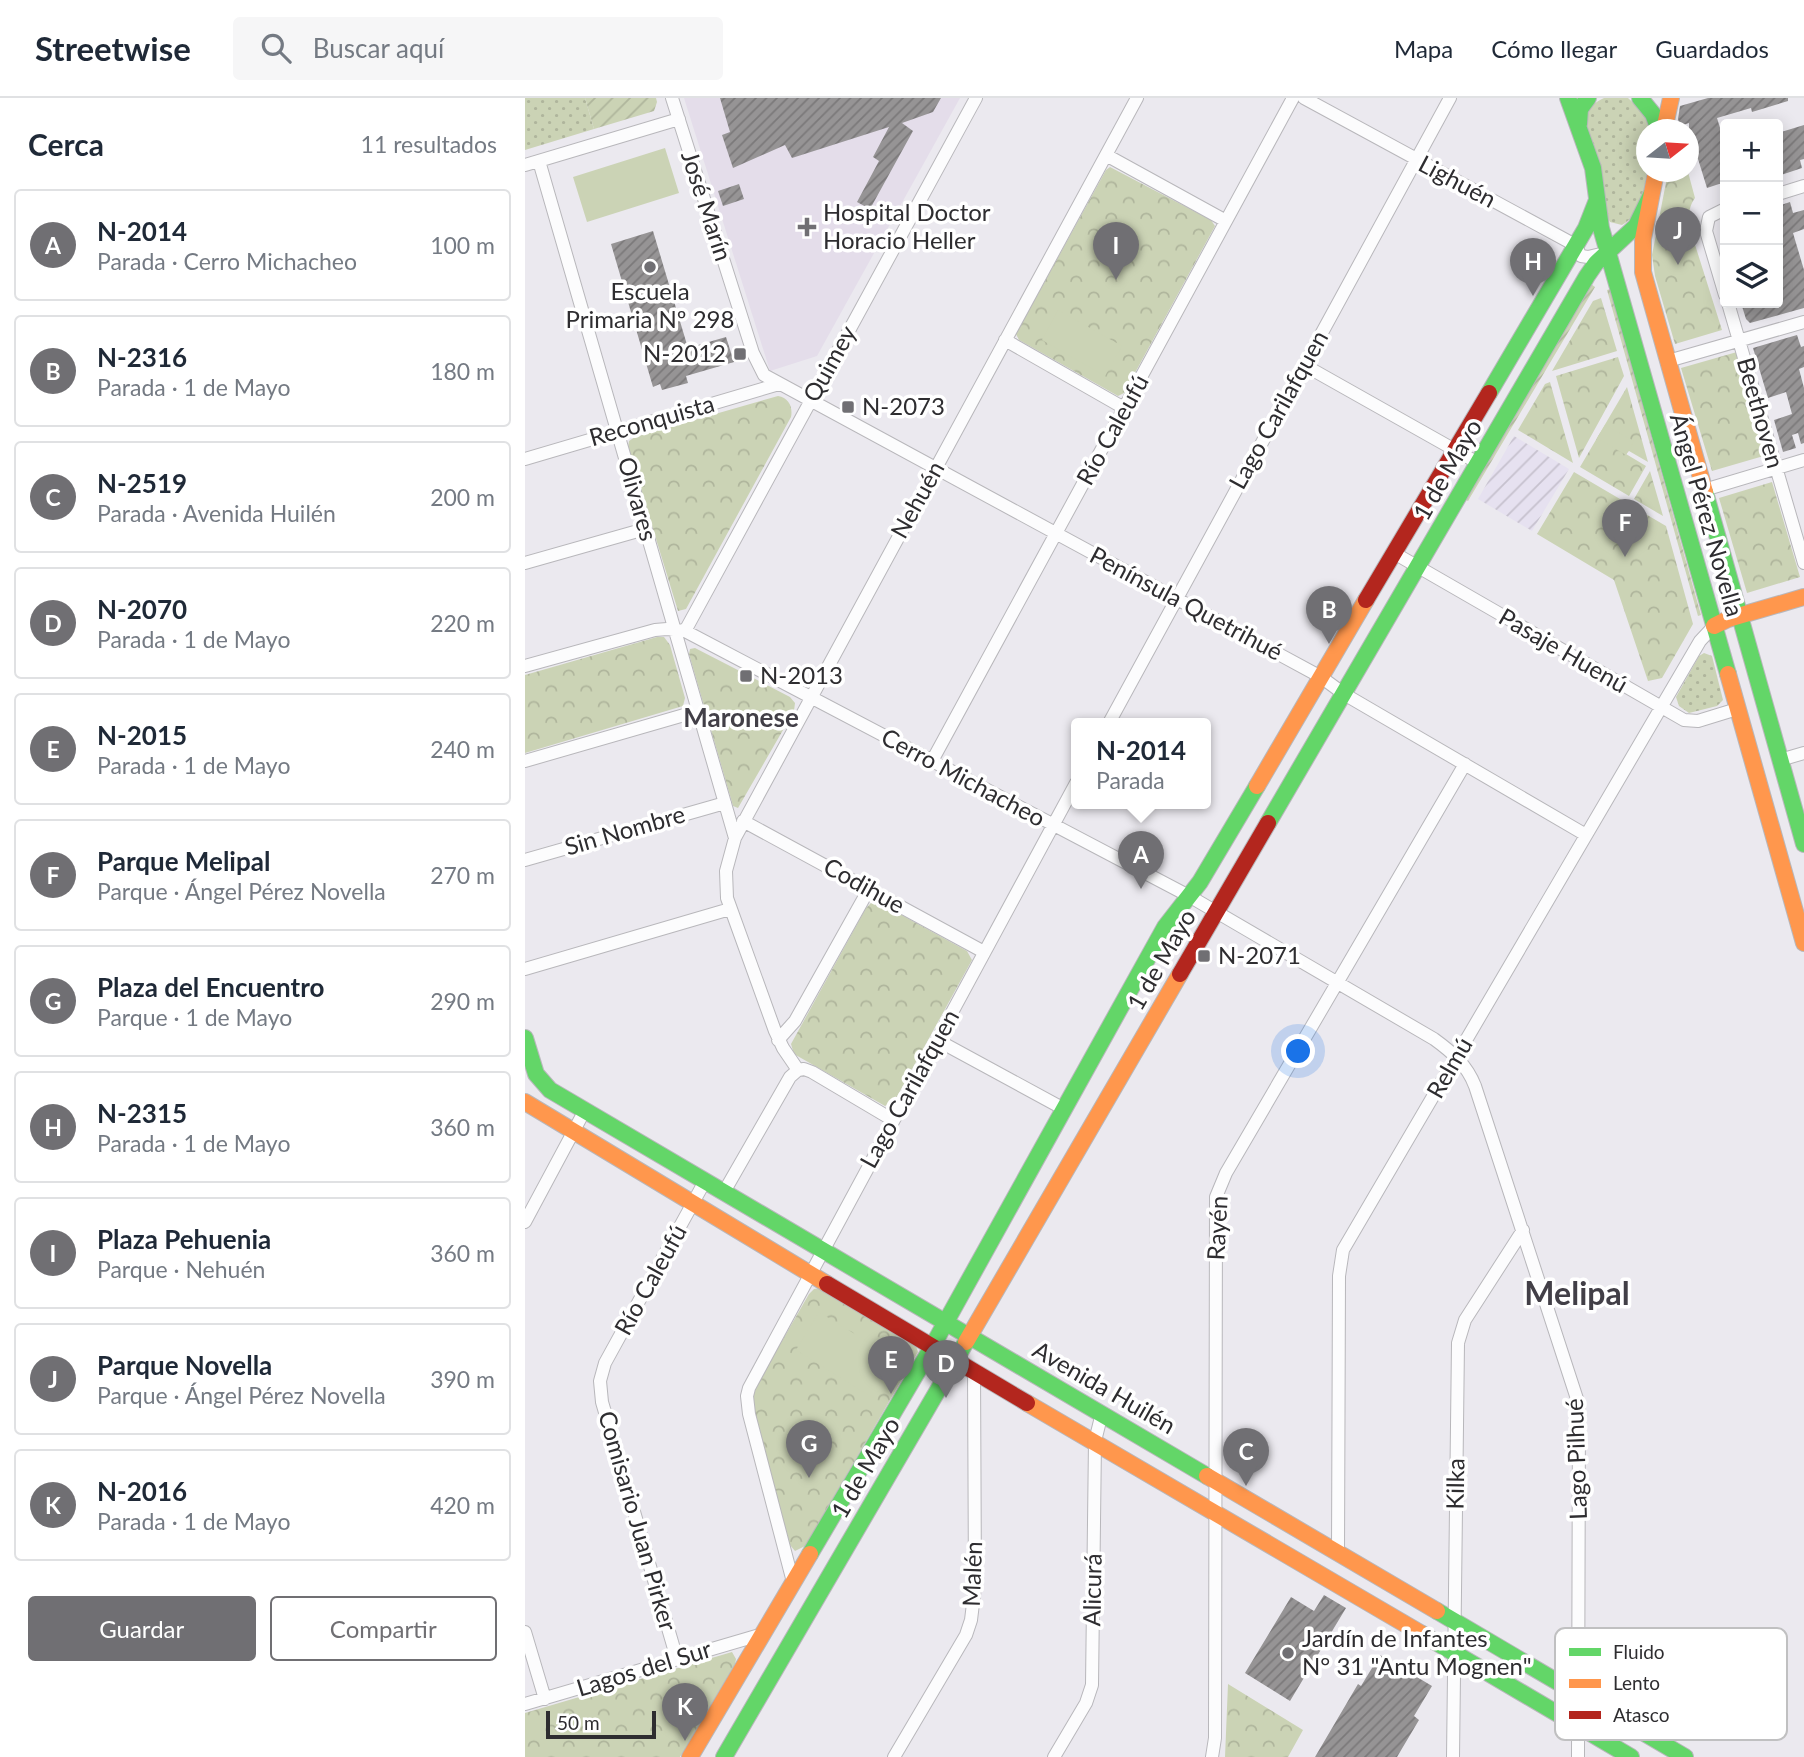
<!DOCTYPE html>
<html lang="es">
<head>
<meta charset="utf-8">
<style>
	:root { --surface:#fff; --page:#f6f6f7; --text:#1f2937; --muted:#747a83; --line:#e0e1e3; --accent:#706f73 }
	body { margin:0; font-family:Lato,sans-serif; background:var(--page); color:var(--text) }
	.controls { position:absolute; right:21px; top:21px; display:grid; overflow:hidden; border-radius:7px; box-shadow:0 4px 18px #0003 }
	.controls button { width:63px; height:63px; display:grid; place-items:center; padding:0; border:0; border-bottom:2px solid var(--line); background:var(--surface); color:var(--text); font:35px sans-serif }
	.compass { position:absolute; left:1111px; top:21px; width:63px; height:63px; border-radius:50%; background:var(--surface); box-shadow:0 4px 18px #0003; rotate:73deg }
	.scale { position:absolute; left:21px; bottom:18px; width:110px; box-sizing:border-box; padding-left:7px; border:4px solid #2e2d30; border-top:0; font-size:19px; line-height:24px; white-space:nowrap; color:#2e2d30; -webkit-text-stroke:5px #fff; paint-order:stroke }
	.you { position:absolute; left:774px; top:954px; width:24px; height:24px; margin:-18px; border:5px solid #fff; border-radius:50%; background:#1a73e8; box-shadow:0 0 0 10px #1a73e833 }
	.badge { display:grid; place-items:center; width:46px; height:46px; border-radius:50%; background:var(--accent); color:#fff; font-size:23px; font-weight:700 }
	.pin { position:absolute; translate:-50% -58px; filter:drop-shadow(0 2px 4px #0008) }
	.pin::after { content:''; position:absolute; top:37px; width:24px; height:21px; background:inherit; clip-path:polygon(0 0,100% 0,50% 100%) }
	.popup { position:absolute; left:546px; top:620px; width:140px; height:91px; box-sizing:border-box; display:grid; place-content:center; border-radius:7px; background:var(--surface); filter:drop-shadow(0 2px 5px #0005); font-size:23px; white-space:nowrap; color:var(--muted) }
	.popup b { font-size:26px; color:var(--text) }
	.popup::after { content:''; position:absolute; left:50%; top:100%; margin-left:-14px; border:14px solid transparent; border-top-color:var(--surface) }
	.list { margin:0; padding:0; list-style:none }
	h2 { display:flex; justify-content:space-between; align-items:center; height:91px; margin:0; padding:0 28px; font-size:30px }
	h2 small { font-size:23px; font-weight:400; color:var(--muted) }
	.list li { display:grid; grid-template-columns:46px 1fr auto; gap:21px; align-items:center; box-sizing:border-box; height:112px; margin:0 14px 14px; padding:0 14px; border:2px solid var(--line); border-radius:7px }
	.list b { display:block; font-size:26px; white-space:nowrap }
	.list p { margin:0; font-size:23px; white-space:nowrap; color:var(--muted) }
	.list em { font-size:23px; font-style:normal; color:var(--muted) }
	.actions { display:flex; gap:14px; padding:21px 28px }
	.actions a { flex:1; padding:16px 0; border:2px solid var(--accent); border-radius:7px; text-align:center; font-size:24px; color:var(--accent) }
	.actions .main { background:var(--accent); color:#fff }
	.icon { flex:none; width:38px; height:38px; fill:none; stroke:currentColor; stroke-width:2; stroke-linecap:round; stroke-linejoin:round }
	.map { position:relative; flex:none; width:1279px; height:1659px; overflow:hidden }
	header { display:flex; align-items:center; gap:42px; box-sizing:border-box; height:98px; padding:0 35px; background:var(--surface); border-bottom:2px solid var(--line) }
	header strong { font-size:33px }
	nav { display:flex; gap:38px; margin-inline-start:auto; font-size:24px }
	.search { width:490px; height:63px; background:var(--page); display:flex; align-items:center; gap:18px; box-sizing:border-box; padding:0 24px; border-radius:7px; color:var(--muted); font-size:26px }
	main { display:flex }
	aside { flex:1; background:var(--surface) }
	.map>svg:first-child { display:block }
	.industrial { fill:url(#industrial-furrows) }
	.medical { fill:#e4ddea }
	.grass { fill:url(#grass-dots) }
	.park { fill:url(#park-crowns) }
	.garden { fill:url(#garden-furrows) }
	.pitch { fill:#cbd3b5 }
	.building { fill:url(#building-hatch) }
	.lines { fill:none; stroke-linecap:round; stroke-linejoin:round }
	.street-casing { stroke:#b8b7bb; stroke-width:14 }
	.fast-casing { stroke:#b8b7bb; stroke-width:18 }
	.slow-casing { stroke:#b8b7bb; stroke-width:18 }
	.jam-casing { stroke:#b8b7bb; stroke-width:18 }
	.street { stroke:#fcfcfd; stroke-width:12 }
	.fast { stroke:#63d668; stroke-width:16 }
	.slow { stroke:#ff974d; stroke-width:16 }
	.jam { stroke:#b3261e; stroke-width:16 }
	.poi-dot { fill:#706f73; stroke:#fff; stroke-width:2.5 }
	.labels { text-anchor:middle; stroke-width:7; stroke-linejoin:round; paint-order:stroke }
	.street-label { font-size:24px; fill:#2e2d30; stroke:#fff }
	.poi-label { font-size:24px; fill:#2e2d30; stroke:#fff; text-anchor:start }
	.neighbourhood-label { font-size:26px; font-weight:bold; fill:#423f47; stroke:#fff }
	.district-label { font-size:32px; font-weight:bold; fill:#423f47; stroke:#fff }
	.key { fill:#fff; stroke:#c0c0c1; stroke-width:2 }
	.key-label { font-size:19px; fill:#2e2d30 }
</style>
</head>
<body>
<header>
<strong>Streetwise</strong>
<div class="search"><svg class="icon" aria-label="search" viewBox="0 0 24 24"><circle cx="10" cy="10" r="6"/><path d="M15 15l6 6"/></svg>Buscar aquí</div>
<nav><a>Mapa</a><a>Cómo llegar</a><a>Guardados</a></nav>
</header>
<main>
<aside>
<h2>Cerca<small>11 resultados</small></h2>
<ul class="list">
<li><span class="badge">A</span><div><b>N-2014</b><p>Parada · Cerro Michacheo</p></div><em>100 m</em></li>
<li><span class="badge">B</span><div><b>N-2316</b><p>Parada · 1 de Mayo</p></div><em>180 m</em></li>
<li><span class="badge">C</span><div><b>N-2519</b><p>Parada · Avenida Huilén</p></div><em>200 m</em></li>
<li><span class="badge">D</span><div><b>N-2070</b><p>Parada · 1 de Mayo</p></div><em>220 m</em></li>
<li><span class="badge">E</span><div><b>N-2015</b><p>Parada · 1 de Mayo</p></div><em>240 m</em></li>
<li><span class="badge">F</span><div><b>Parque Melipal</b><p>Parque · Ángel Pérez Novella</p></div><em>270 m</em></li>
<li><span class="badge">G</span><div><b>Plaza del Encuentro</b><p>Parque · 1 de Mayo</p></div><em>290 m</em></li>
<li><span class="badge">H</span><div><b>N-2315</b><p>Parada · 1 de Mayo</p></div><em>360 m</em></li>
<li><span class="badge">I</span><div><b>Plaza Pehuenia</b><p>Parque · Nehuén</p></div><em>360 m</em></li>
<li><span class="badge">J</span><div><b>Parque Novella</b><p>Parque · Ángel Pérez Novella</p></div><em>390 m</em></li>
<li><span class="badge">K</span><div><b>N-2016</b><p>Parada · 1 de Mayo</p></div><em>420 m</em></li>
</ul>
<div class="actions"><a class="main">Guardar</a><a>Compartir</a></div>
</aside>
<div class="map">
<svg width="1279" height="1659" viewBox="0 0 1279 1659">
	<defs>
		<pattern id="industrial-furrows" width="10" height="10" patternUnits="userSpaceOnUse" patternTransform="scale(1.75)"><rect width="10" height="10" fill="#e6e1f0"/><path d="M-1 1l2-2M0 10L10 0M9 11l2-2" fill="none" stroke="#c6c1ce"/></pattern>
		<pattern id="grass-dots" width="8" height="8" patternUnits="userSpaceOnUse" patternTransform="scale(1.75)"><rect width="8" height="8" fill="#cbd3b5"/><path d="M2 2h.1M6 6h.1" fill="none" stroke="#afb59c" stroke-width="1.8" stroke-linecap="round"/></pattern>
		<pattern id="park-crowns" width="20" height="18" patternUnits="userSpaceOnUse" patternTransform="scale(1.75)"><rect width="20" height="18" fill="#cbd3b5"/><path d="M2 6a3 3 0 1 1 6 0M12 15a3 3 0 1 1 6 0" fill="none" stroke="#afb59c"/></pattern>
		<pattern id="garden-furrows" width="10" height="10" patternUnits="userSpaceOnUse" patternTransform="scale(1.75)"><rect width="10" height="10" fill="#cbd3b5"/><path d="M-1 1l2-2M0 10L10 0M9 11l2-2" fill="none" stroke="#afb59c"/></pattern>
		<pattern id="building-hatch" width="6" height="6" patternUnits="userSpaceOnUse" patternTransform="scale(1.75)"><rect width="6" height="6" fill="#969495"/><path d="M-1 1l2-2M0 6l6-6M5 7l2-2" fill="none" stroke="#7b797a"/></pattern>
	</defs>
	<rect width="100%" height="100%" fill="#ebe9ef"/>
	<path class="industrial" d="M989 338 1044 371 1007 433 953 401Z"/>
	<path class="medical" d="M159 0H435L292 258 245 273Z"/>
	<path class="grass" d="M0 0H60L69 31 0 52Z
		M1079 0H1103L1117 13 1125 31 1122 32C1122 59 1126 112 1097 127L1085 124C1076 109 1081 88 1076 71 1072 56 1057 35 1060 19 1062 9 1071 4 1079 0Z
		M1179 555 1187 558 1198 602 1192 608 1164 615 1154 608 1151 599 1174 558Z"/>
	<path class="park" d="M585 69 686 122 690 128 599 295 593 298 494 242 491 236 581 72Z
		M1143 74H1163L1170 100C1162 111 1164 121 1166 134L1197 232 1150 246 1130 178 1127 157Z
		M1076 200 1092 253 1027 273 1068 203Z
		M1212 254 1242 357 1187 373 1156 270Z
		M1093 259 1099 278 1054 360 1031 278Z
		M1025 284 1048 365 993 332 1020 286Z
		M1102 289 1123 364 1104 353 1101 356 1121 368 1104 398 1055 369Z
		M253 298C264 300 268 309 266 319L161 511 153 513 103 349 104 343 110 339Z
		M1125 373 1138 418 1109 401Z
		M1049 374 1141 428 1168 526 1137 580 1123 583 1089 482 1012 436Z
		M1247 384 1275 479 1222 495 1194 400Z
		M132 539H139L145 547 160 600 158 608 0 655V577Z
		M170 550 265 599 270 605 269 613 213 710 208 708 164 556 165 551Z
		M353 804 442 853 447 862 369 1004 360 1008 269 956 266 946 341 810 346 805Z
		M296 1190 391 1248 393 1254 280 1448 270 1453 265 1447 229 1313 228 1300 231 1288 284 1196 289 1191Z
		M207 1554 211 1561 210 1566 155 1659H0V1615Z
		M703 1586 778 1632 763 1659H700Z"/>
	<path class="garden" d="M60 0H131L132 4 129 13 69 31Z
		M1066 186 1070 189 943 403 939 401Z
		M1085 191 1176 517 1173 518 1082 192Z"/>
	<path class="pitch" d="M140 50 154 95 62 124 48 79Z
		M533 212 597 248 580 278 517 242Z
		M1080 327 1109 343 1101 357 1072 340Z
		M294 1214 372 1262 348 1300 271 1252Z"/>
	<path class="building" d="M195 0H416L408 14 377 25 388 33 345 111 332 104 354 63 348 59 364 29 267 60 260 47 208 70 197 37 205 34Z
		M1183 0H1263V3L1227 14 1226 10 1192 20 1200 46V84L1182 90 1173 61 1166 63 1164 57V25L1155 28 1153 21 1155 8Z
		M1279 27V61L1275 62 1277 70 1253 78V35Z
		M214 86 219 101 198 108 193 93Z
		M1265 104 1268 115 1279 112V131L1268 135 1279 172V210L1225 225 1221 221 1216 205H1253V108Z
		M128 133 163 250 201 239 209 264 161 278 163 285 137 292 135 286 128 289 86 146Z
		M1272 237 1276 249 1279 248V269L1274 271 1279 290V345L1276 346 1273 335 1267 337 1271 350 1258 354 1249 322 1267 316 1261 294 1243 300 1228 250Z
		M799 1497 821 1510 765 1603 720 1575 766 1499 789 1513Z
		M855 1557 907 1588 889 1618 894 1622 872 1659H790L833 1586 836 1588Z"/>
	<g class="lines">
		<defs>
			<path id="street" d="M147 0 228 255 239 277 796 579 819 596 1061 737
				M779 0 1050 147 1056 158 1063 159 1080 155
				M581 57 701 123
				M14 63 210 740
				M0 67 154 21
				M1253 96 1279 88
				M1200 111 1184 119 1181 133 1200 197
				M1203 205 1279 465
				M480 242 599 310
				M1143 263 1279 224
				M779 267 953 365
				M0 361 254 286
				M1179 392 1279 362
				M869 455 1159 622 1173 623 1212 611
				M0 465 120 431
				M160 533 451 0
				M0 568 130 532 142 531 160 533 664 798 909 941C927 954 942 967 950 988L1054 1307 1053 1659
				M584 625 925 0
				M1255 662 1279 655
				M0 663 173 613
				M407 663 768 0
				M218 723 459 854
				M0 762 200 705
				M0 871 205 811
				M253 942 270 923 344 791
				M412 942 539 1011
				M273 972 258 950 250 933 202 800 201 773 210 740 612 0
				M273 972 279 971 287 974 368 1022
				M199 1094 265 979 273 972
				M0 1124 60 1012
				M813 1455 814 1178 818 1152 1175 543 1189 528
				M268 1484 224 1316 222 1298 224 1290 551 685
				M0 1534 20 1601
				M152 1561 77 1304 75 1283 80 1265 180 1083
				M0 1606 238 1536
				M369 1659 441 1537 446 1522 450 1489 449 1272
				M529 1659 561 1605 567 1587 570 1343 577 1315
				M687 1659 690 1640 691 1099 701 1075 940 666
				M928 1659 933 1245 940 1222 998 1132"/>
			<path id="fast" d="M1043 0 1068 70 1076 130 1203 576
				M1115 0 1128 16 1134 32
				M1054 26 1055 11 1063 0
				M964 295 1061 130 1072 102
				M1180 394 1279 746
				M743 725 1062 178 1071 165 1111 128 1126 97
				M0 940 11 976 25 992 682 1378
				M285 1456 407 1249 640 829 675 784 732 688
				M912 1513 1160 1659
				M897 1536 1106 1659
				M199 1659 441 1244"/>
			<path id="slow" d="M1139 32 1146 0
				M1131 74 1118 141V174L1180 394
				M1189 528 1203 521 1279 499
				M1203 576 1279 845
				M732 688 841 502
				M0 1004 302 1186
				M441 1244 655 876
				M502 1305 897 1536
				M682 1378 912 1513
				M165 1659 285 1456"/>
			<path id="jam" d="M841 502 964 295
				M655 876 743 725
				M302 1186 502 1305"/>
		</defs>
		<use href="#street" class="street-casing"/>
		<use href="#fast" class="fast-casing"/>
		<use href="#slow" class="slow-casing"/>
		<use href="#jam" class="jam-casing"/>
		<use href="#street" class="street"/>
		<use href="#fast" class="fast"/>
		<use href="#slow" class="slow"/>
		<use href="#jam" class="jam"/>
	</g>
	<g class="poi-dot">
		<path d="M278.5 118.5h7v7h7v7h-7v7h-7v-7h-7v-7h7z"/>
		<circle cx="125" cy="169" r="7"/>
		<rect x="208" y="249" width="14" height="14" rx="3.5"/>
		<rect x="316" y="302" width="14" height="14" rx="3.5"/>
		<rect x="214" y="571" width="14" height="14" rx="3.5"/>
		<rect x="672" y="851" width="14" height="14" rx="3.5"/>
		<circle cx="763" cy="1555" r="7"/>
	</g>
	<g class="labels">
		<g class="street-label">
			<text transform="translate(932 84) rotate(28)" y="8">Lighuén</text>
			<text transform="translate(181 108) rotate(72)" y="8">José Marín</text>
			<text transform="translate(305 266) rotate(-61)" y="8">Quimey</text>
			<text transform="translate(754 312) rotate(-61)" y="8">Lago Carilafquen</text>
			<text transform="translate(1235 315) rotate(74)" y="8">Beethoven</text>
			<text transform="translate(127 323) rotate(-16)" y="8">Reconquista</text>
			<text transform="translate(588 332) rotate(-61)" y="8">Río Caleufú</text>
			<text transform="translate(923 372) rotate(-60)" y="8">1 de Mayo</text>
			<text transform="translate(112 401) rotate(74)" y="8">Olivares</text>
			<text transform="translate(393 402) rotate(-61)" y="8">Nehuén</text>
			<text transform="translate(1181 417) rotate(74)" y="8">Ángel Pérez Novella</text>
			<text transform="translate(661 506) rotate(28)" y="8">Península Quetrihué</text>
			<text transform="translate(1038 553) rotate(30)" y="8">Pasaje Huenú</text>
			<text transform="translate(438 680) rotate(28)" y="8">Cerro Michacheo</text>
			<text transform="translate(100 733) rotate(-16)" y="8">Sin Nombre</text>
			<text transform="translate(339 788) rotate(29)" y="8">Codihue</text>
			<text transform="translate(637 862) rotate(-60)" y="8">1 de Mayo</text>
			<text transform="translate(925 970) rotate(-60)" y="8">Relmú</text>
			<text transform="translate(385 991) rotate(-61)" y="8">Lago Carilafquen</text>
			<text transform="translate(693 1130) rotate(-87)" y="8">Rayén</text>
			<text transform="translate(126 1182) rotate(-61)" y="8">Río Caleufú</text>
			<text transform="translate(579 1290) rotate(30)" y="8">Avenida Huilén</text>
			<text transform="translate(1052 1361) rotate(-92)" y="8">Lago Pilhué</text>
			<text transform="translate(341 1370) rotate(-60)" y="8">1 de Mayo</text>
			<text transform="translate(931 1386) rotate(-89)" y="8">Kilka</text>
			<text transform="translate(112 1423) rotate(74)" y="8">Comisario Juan Pirker</text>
			<text transform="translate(448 1476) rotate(-88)" y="8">Malén</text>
			<text transform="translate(568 1492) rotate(-89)" y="8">Alicurá</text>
			<text transform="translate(119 1571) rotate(-17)" y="8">Lagos del Sur</text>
		</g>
		<g class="poi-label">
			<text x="298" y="123">Hospital Doctor<tspan x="298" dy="28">Horacio Heller</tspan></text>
			<text x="125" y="202" text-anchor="middle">Escuela<tspan x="125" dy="28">Primaria Nº 298</tspan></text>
			<text x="201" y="264" text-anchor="end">N-2012</text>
			<text x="337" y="317">N-2073</text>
			<text x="235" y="586">N-2013</text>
			<text x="693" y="866">N-2071</text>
			<text x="777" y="1549">Jardín de Infantes<tspan x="777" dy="28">N° 31 "Antu Mognen"</tspan></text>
		</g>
		<g class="neighbourhood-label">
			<text x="216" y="629">Maronese</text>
		</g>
		<g class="district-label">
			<text x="1052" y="1207">Melipal</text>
		</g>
	</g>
	<rect x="1030" y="1530" width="232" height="112" rx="10" class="key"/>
	<rect x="1044" y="1550" width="32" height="8" fill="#63d668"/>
	<rect x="1044" y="1581" width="32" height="9" fill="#ff974d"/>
	<rect x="1044" y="1613" width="32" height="8" fill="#b3261e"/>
	<g class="key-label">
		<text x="1088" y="1561">Fluido</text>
		<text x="1088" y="1592">Lento</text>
		<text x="1088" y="1624">Atasco</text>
	</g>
</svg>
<div class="controls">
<button>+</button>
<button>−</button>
<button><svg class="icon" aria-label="layers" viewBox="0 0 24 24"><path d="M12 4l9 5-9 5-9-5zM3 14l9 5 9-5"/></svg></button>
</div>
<svg class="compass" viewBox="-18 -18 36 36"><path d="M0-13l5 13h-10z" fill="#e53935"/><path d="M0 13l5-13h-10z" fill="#747a83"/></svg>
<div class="scale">50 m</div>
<div class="you"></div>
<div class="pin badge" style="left:616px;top:791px">A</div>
<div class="popup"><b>N-2014</b>Parada</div>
<div class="pin badge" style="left:804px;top:546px">B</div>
<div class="pin badge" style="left:721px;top:1388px">C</div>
<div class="pin badge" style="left:421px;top:1300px">D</div>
<div class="pin badge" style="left:366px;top:1296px">E</div>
<div class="pin badge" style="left:1100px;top:459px">F</div>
<div class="pin badge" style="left:284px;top:1380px">G</div>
<div class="pin badge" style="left:1008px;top:198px">H</div>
<div class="pin badge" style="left:591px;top:182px">I</div>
<div class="pin badge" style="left:1153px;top:167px">J</div>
<div class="pin badge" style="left:160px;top:1643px">K</div>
</div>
</main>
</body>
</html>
